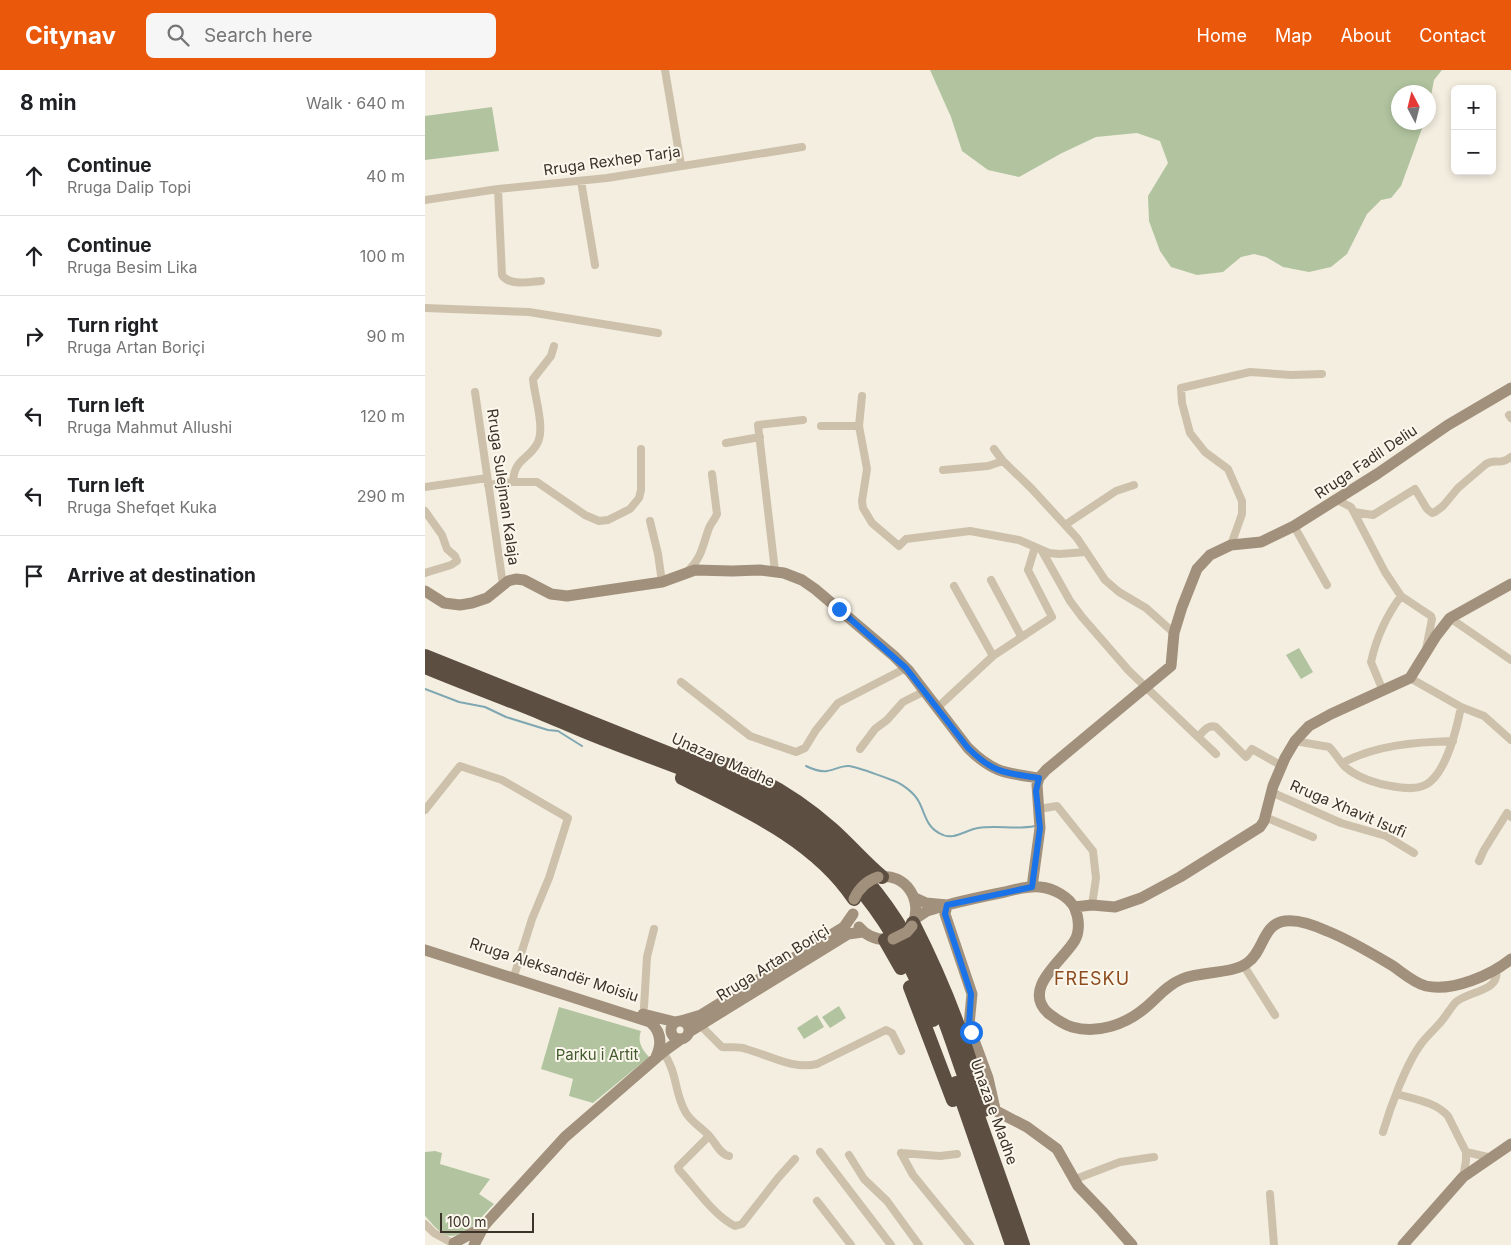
<!DOCTYPE html>
<html lang="en">
<head>
<meta charset="utf-8">
<style>
	:root { --surface:#fff; --page:#f6f6f6; --text:#202124; --muted:#757577; --line:#e0e0e0; --accent:#ea580c }
	body { margin:0; font-family:Inter,sans-serif; background:var(--page); color:var(--text) }
	.controls { position:absolute; right:15px; top:15px; display:grid; overflow:hidden; border-radius:8px; box-shadow:0 2px 8px #0003 }
	.controls button { width:45px; height:45px; display:grid; place-items:center; padding:0; border:0; border-bottom:1px solid var(--line); background:var(--surface); color:var(--text); font:25px sans-serif }
	.compass { position:absolute; left:966px; top:15px; width:45px; height:45px; border-radius:50%; background:var(--surface); box-shadow:0 2px 8px #0003; rotate:353deg }
	.scale { position:absolute; left:15px; bottom:12px; width:94px; box-sizing:border-box; padding-left:5px; border:2px solid #3b322a; border-top:0; font-size:14px; line-height:18px; white-space:nowrap; color:#3b322a; -webkit-text-stroke:4px #fbf7ed; paint-order:stroke }
	.stop { position:absolute; width:15px; height:15px; margin:-11px; border:4px solid #1a73e8; border-radius:50%; background:#fff }
	.stop.end { background:#1a73e8; border-color:#fff; box-shadow:0 1px 5px #0008 }
	.list { margin:0; padding:0; list-style:none }
	h2 { display:flex; justify-content:space-between; align-items:center; height:65px; margin:0; padding:0 20px; font-size:21px }
	h2 small { font-size:16px; font-weight:400; color:var(--muted) }
	.list li { display:grid; grid-template-columns:32px 1fr auto; gap:15px; align-items:center; box-sizing:border-box; height:80px; padding:0 20px; border-top:1px solid var(--line) }
	.list b { display:block; font-size:19px; white-space:nowrap }
	.list p { margin:0; font-size:16px; white-space:nowrap; color:var(--muted) }
	.list em { font-size:16px; font-style:normal; color:var(--muted) }
	.icon { flex:none; width:28px; height:28px; fill:none; stroke:currentColor; stroke-width:2; stroke-linecap:round; stroke-linejoin:round }
	.map { position:relative; flex:none; width:1086px; height:1175px; overflow:hidden }
	header { display:flex; align-items:center; gap:30px; box-sizing:border-box; height:70px; padding:0 25px; background:var(--accent); color:#fff }
	header strong { font-size:24px }
	nav { display:flex; gap:28px; margin-inline-start:auto; font-size:18px }
	.search { width:350px; height:45px; background:var(--page); display:flex; align-items:center; gap:12px; box-sizing:border-box; padding:0 18px; border-radius:8px; color:var(--muted); font-size:19px }
	main { display:flex }
	aside { flex:1; background:var(--surface) }
	.map>svg:first-child { display:block }
	.green { fill:#b1c49f }
	.lines { fill:none; stroke-linecap:round; stroke-linejoin:round }
	.stream { stroke:#7ea7b2; stroke-width:2 }
	.street { stroke:#cdc1ab; stroke-width:8 }
	.secondary { stroke:#a1907c; stroke-width:11 }
	.highway { stroke:#5c4e41; stroke-width:14 }
	.secondary-bridge { stroke:#a1907c; stroke-width:11 }
	.route { stroke:#1a73e8; stroke-width:6 }
	.labels { text-anchor:middle; stroke-width:4; stroke-linejoin:round; paint-order:stroke }
	.street-label { font-size:15px; fill:#3b322a; stroke:#fbf7ed }
	.park-label { font-size:15px; fill:#425a2d; stroke:#fbf7ed }
	.quarter-label { font-size:18px; letter-spacing:1px; fill:#8d4d20; stroke:#fbf7ed }
</style>
</head>
<body>
<header>
<strong>Citynav</strong>
<div class="search"><svg class="icon" aria-label="search" viewBox="0 0 24 24"><circle cx="10" cy="10" r="6"/><path d="M15 15l6 6"/></svg>Search here</div>
<nav><a>Home</a><a>Map</a><a>About</a><a>Contact</a></nav>
</header>
<main>
<aside>
<h2>8 min<small>Walk · 640 m</small></h2>
<ul class="list">
<li><svg class="icon" aria-label="ahead" viewBox="0 0 24 24"><path d="M12 20V5M6 11l6-6 6 6"/></svg><div><b>Continue</b><p>Rruga Dalip Topi</p></div><em>40 m</em></li>
<li><svg class="icon" aria-label="ahead" viewBox="0 0 24 24"><path d="M12 20V5M6 11l6-6 6 6"/></svg><div><b>Continue</b><p>Rruga Besim Lika</p></div><em>100 m</em></li>
<li><svg class="icon" aria-label="right" viewBox="0 0 24 24"><path d="M7 20v-9h11M14 6l5 5-5 5"/></svg><div><b>Turn right</b><p>Rruga Artan Boriçi</p></div><em>90 m</em></li>
<li><svg class="icon" aria-label="left" viewBox="0 0 24 24"><path d="M17 20v-9H6M10 6l-5 5 5 5"/></svg><div><b>Turn left</b><p>Rruga Mahmut Allushi</p></div><em>120 m</em></li>
<li><svg class="icon" aria-label="left" viewBox="0 0 24 24"><path d="M17 20v-9H6M10 6l-5 5 5 5"/></svg><div><b>Turn left</b><p>Rruga Shefqet Kuka</p></div><em>290 m</em></li>
<li><svg class="icon" aria-label="arrive" viewBox="0 0 24 24"><path d="M6 21V4h12l-3 4 3 4H6"/></svg><div><b>Arrive at destination</b></div></li>
</ul>
</aside>
<div class="map">
<svg width="1086" height="1175" viewBox="0 0 1086 1175">
	<rect width="100%" height="100%" fill="#f4eee0"/>
	<path class="green" d="M505 0H1017L1009 10 1004 36V22H974V52L999 53 976 116 966 128 956 130 942 144 922 184 906 197 884 202 858 197 841 187 829 184 816 187 798 202 772 205 746 197 735 181 724 151 723 126 743 93 735 71 712 63 671 67 637 83 594 107 563 100 537 81 526 47Z
		M67 37 74 81 0 90V46Z
		M874 578 888 602 876 609 861 585Z
		M414 936 421 948 405 958 397 947Z
		M134 937 216 961C212 972 217 979 224 987L168 1033 144 1026 148 1009 116 999Z
		M392 945 399 957 379 969 372 958Z
		M10 1081 17 1083 15 1094 65 1109 54 1124 69 1134C57 1146 35 1175 17 1163 11 1159 5 1151 0 1146V1082Z"/>
	<g class="lines">
		<path class="stream" d="M0 619 34 632 60 637 81 647 123 660 133 661 157 676
			M381 696C387 699 395 702 402 701 410 700 417 695 424 696 436 698 453 705 464 709 475 712 489 722 494 732 500 743 501 756 514 763 528 772 540 760 553 758 573 755 591 760 610 756"/>
		<path class="street" d="M240 0 256 95
			M156 111 170 195
			M73 119 77 205C84 216 104 212 116 211
			M0 130 73 119 182 108 377 77
			M0 238 104 242 233 263
			M50 322 78 515
			M1084 345 1086 348
			M396 356H434L437 326
			M434 356 442 399 437 431 438 438 447 453 474 476 481 469 545 461 594 470 624 483 634 484 661 482
			M301 373 335 367
			M569 379 578 391 606 418 652 468 680 510 694 522 721 538 749 563
			M518 400 563 396 578 391
			M88 412C89 389 103 390 112 374 121 359 109 325 108 309L126 286 129 276
			M63 415 88 412H112L160 445 174 451 183 450 205 439 214 428 216 420V379
			M0 417 62 408
			M912 430 926 437 960 502 976 526 1006 546 1007 549 1001 579
			M0 441 17 465 22 479 30 486 32 491 26 495 0 503
			M929 442 948 445 990 419 1002 439 1007 443 1010 442 1018 436 1033 418 1061 394C1071 388 1074 396 1086 387
			M225 451 233 484 237 512
			M640 455 691 421 709 415
			M869 456 902 515
			M806 475 817 444V431L803 399 780 382 765 363 757 333 756 318 825 302 866 305 897 304
			M617 481 645 531 657 547 704 601 773 667C778 662 783 654 791 657L821 687 827 679 857 696
			M263 501C277 488 278 474 284 458 286 453 290 449 292 444L287 404
			M350 501 333 355 378 350
			M566 510 596 566
			M529 516 568 586
			M1025 548 1086 590
			M985 608 1036 637 1059 646 1086 670
			M256 612 325 666 371 682 380 678 391 660 413 633 481 598
			M958 621 946 592C951 569 962 545 976 526
			M512 638 568 586 627 547 603 500 610 477
			M773 667 791 684
			M870 671 904 677C911 683 915 694 924 700 935 708 952 714 966 716 977 718 990 720 1000 715 1021 705 1032 657 1036 637
			M435 679 450 659 462 650 478 632 500 621
			M917 693C951 675 990 672 1028 671
			M846 722 916 753 961 766 989 783
			M614 739 632 736 668 781 671 808 667 835
			M0 740 35 696 77 710 143 748 124 808 107 849 90 903
			M840 747 888 767
			M1054 791 1059 780 1082 743 1086 747
			M819 896 850 945
			M219 937 222 887 229 859
			M275 955 297 977C306 978 313 976 321 979 344 985 368 1000 392 994L461 960 467 963 476 981
			M238 982C253 1003 249 1023 261 1043 267 1053 279 1059 286 1068 291 1074 296 1085 304 1086
			M972 1024C989 1029 1011 1032 1023 1046L1041 1082V1091L1038 1107
			M958 1062C965 1038 981 994 996 974 1001 967 1008 961 1014 954 1020 948 1024 940 1030 933 1041 921 1076 922 1071 900
			M284 1066 253 1097 254 1100C270 1117 289 1146 310 1156L317 1154 353 1108 370 1089
			M395 1082 466 1175
			M1041 1082 1067 1088
			M476 1083 488 1105 545 1175
			M476 1083 515 1086 532 1084
			M424 1085 439 1109 462 1131 494 1175
			M648 1110 695 1092 729 1087
			M845 1124 849 1175
			M392 1131 426 1175
			M0 1154 9 1163 29 1174"/>
		<path class="secondary" d="M0 521 19 533 35 535 47 533 62 528 83 511 91 509 99 510 126 524 142 526 237 512 270 500 307 501 335 500 359 503 377 510 390 519 469 586 484 601 543 678C568 703 581 703 614 708
			M453 807C481 802 499 831 487 856
			M607 817 615 758 612 715 614 708 621 700 746 596 749 563 757 537 772 499 785 485 806 475 836 472 869 456 952 404 1023 355 1086 318
			M490 828 501 833 522 835 502 841 490 849
			M649 837 667 835 690 837 716 828 755 807 835 757 839 751 848 716 860 688 870 671 884 656 906 644 985 608 1011 566 1025 548 1086 514
			M434 857C443 868 454 871 468 869
			M0 880 225 952C237 962 237 974 231 987
			M218 944 250 952
			M246 960a9 9 0 1 1 18 0a9 9 0 1 1-18 0Z
			M256 951 276 945 419 857 428 844
			M264 962 423 864 438 862
			M29 1173 58 1157
			M49 1175 59 1156 65 1149 140 1067 238 982 256 969
			M707 1175 677 1141 653 1116 632 1079 602 1057 573 1042 570 1039 563 1008 546 962 544 955 547 924 520 844 522 835C541 830 560 826 580 822 591 819 603 816 615 817 628 818 645 827 650 839 654 848 655 861 650 870 639 890 596 918 623 943 631 949 637 954 647 957 672 964 700 955 720 938 732 928 742 915 757 909 776 901 808 904 822 893 839 882 837 854 860 851 874 849 889 855 902 861 925 870 946 883 968 896 978 903 989 913 1001 916 1028 922 1066 905 1086 889
			M978 1175 1038 1107 1086 1074"/>
		<path class="highway" d="M0 586 305 708C394 752 454 808 498 898 516 935 528 975 542 1014 560 1068 580 1121 598 1175
			M0 597C38 613 77 627 116 643 140 653 164 664 189 673 233 690 279 705 322 727 414 776 473 853 508 950
			M259 681C314 695 364 721 407 759 424 774 439 792 457 807
			M257 708C319 739 390 770 429 829
			M488 853C518 912 543 975 559 1040
			M460 870 476 898
			M485 917 528 1030
			M531 1013 587 1175"/>
		<path class="secondary-bridge" d="M429 829C434 818 441 811 453 807
			M468 869 482 862 487 856"/>
	</g>
	<g class="lines">
		<path class="route" d="M414 539 481 598 543 678C568 703 580 703 614 708L611 721 615 758 607 817 522 835 520 844 546 924 544 955 546 962"/>
	</g>
	<g class="labels">
		<g class="street-label">
			<text transform="translate(187 91) rotate(-8)" y="5">Rruga Rexhep Tarja</text>
			<text transform="translate(941 392) rotate(-34)" y="5">Rruga Fadil Deliu</text>
			<text transform="translate(78 417) rotate(82)" y="5">Rruga Sulejman Kalaja</text>
			<text transform="translate(298 690) rotate(24)" y="5">Unaza e Madhe</text>
			<text transform="translate(923 739) rotate(23)" y="5">Rruga Xhavit Isufi</text>
			<text transform="translate(348 893) rotate(-32)" y="5">Rruga Artan Boriçi</text>
			<text transform="translate(129 900) rotate(18)" y="5">Rruga Aleksandër Moisiu</text>
			<text transform="translate(569 1042) rotate(70)" y="5">Unaza e Madhe</text>
		</g>
		<g class="park-label">
			<text x="172" y="990">Parku i Artit</text>
		</g>
		<g class="quarter-label">
			<text x="667" y="915">FRESKU</text>
		</g>
	</g>
</svg>
<div class="controls">
<button>+</button>
<button>−</button>
</div>
<svg class="compass" viewBox="-18 -18 36 36"><path d="M0-13l5 13h-10z" fill="#e53935"/><path d="M0 13l5-13h-10z" fill="#757577"/></svg>
<div class="scale">100 m</div>
<div class="stop" style="left:546px;top:962px"></div>
<div class="stop end" style="left:414px;top:539px"></div>
</div>
</main>
</body>
</html>
